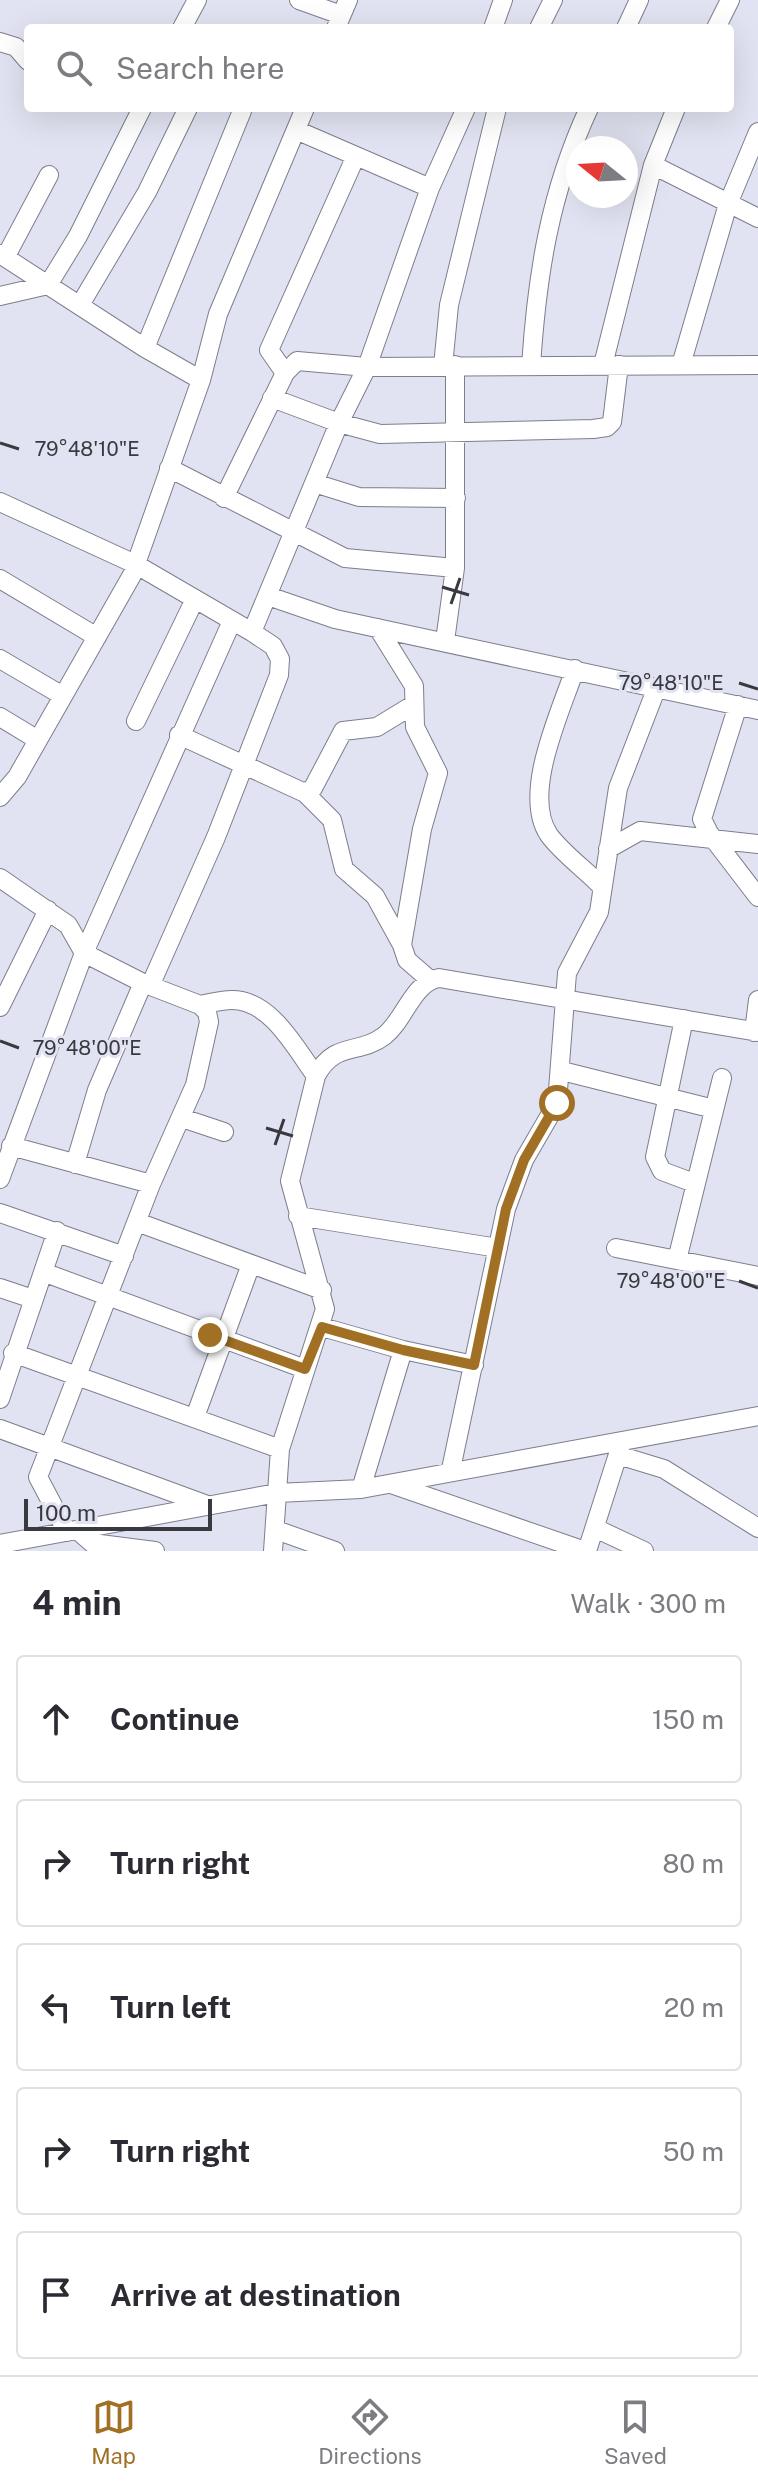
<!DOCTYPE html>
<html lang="en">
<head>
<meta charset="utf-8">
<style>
	:root { --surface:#fff; --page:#f2f2f3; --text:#2b2b33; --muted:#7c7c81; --line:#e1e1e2; --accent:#a17024 }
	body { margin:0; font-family:"Public Sans",sans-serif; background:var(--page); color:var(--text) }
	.compass { position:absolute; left:566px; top:136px; width:72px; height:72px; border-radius:50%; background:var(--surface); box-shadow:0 8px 32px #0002; rotate:288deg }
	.scale { position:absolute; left:24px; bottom:20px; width:188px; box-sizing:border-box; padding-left:8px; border:4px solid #393a40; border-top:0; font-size:22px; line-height:28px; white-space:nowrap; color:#393a40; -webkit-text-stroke:6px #e1e3f2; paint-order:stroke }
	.stop { position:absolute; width:24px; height:24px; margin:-18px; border:6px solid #a17024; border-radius:50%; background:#fff }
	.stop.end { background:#a17024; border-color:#fff; box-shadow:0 2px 8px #0008 }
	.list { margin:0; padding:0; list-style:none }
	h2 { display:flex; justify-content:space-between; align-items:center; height:104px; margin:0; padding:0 32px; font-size:34px }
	h2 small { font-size:26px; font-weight:400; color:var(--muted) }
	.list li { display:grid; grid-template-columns:52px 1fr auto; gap:24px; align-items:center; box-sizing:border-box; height:128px; margin:0 16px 16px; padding:0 16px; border:2px solid var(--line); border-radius:8px }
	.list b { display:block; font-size:30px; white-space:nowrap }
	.list em { font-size:26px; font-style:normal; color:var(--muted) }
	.icon { flex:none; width:44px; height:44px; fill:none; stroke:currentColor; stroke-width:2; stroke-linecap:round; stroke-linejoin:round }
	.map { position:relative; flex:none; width:758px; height:1551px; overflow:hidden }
	.search { position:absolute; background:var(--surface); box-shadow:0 8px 32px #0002; left:24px; right:24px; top:24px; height:88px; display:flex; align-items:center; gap:20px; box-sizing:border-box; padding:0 28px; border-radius:8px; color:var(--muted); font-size:30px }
	.sheet { height:824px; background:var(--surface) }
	nav { display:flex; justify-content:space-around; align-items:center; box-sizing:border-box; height:112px; border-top:2px solid var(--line); background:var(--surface); font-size:22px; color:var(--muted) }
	nav a { display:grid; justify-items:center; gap:4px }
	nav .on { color:var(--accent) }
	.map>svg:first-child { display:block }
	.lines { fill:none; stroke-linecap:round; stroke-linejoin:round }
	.minor-casing { stroke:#7c7e8c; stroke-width:20 }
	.minor { stroke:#fff; stroke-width:18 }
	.route { stroke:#a17024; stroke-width:10 }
	.ticks { fill:none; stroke:#393a40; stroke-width:3 }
	.ticks-label { font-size:20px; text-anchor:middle; fill:#393a40; stroke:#e1e3f2; stroke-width:6; stroke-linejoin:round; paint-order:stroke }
</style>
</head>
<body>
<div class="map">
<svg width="758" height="1551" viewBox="0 0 758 1551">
	<rect width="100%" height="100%" fill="#e1e3f2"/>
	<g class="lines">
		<defs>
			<path id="minor" d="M299 0 341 15
				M182 28 197 0
				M336 28 348 0
				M493 28 503 0
				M539 28 553 0
				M626 28 639 0
				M716 28 730 0
				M0 42 16 47 28 61
				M296 130 430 188
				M653 165 758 218
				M0 254 145 348 201 380
				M6 256 49 175
				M0 296 48 285 78 236 142 108
				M80 305 147 192 188 108
				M145 348 242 111
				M603 365 653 165 676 108
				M681 365 728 204 758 132
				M443 366 449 305 497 108
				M531 366C537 274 550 192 589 108
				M285 373 269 350 355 158
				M272 398 339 423 380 434 593 429 607 427 612 422 619 365
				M169 468 345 558 455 568
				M314 483 359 497 456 498
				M224 498 285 373 297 361 367 367 758 365
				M0 502 135 564 252 632 273 646 280 659 279 675 216 837 150 986
				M0 579 97 637
				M268 596 335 619 758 710
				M378 628 414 686 415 727 438 773 422 829 402 945 407 960 430 980
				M252 632 339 423 367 367 430 188 466 108
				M445 641 455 568V365
				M0 659 63 696
				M575 669C561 711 521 794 549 835 563 854 586 870 602 887
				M738 705 702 819 709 833 758 897
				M0 717 38 740
				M136 721 195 599
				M179 735 305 793 332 820 344 869 375 896 402 945
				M305 793 313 788 343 731 377 727 413 705
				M0 797 17 777 132 575 201 380 218 314 305 108
				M608 849 640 831 758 844
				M0 878 68 925 84 953 143 983 200 1005 207 1012 209 1022 195 1085 151 1184 38 1477 67 1532
				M200 1005C210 1003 222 1000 232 1000 271 1000 296 1049 316 1076
				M0 1007 48 910
				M684 1019 655 1157 662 1171 694 1183
				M754 1032 758 1000
				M562 1071 714 1109
				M182 1118 224 1132
				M11 1146 151 1184
				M75 1164 97 1090 143 983
				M0 1179 84 953 232 621
				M0 1213 124 1256
				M298 1216 498 1248
				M137 1222 322 1290
				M616 1248 758 1276
				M677 1260 722 1078
				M43 1272 305 1369
				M0 1288 33 1299
				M322 1327 403 1350 474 1365
				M13 1353 280 1449
				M0 1399 57 1231
				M195 1417 251 1264
				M0 1429 207 1505
				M618 1455 664 1469 758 1528
				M451 1469 506 1209 524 1160 557 1103 567 973 599 912 618 788 657 687
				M391 1484 585 1551
				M361 1489 403 1350
				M595 1528 644 1551
				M77 1530 92 1543 155 1551
				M276 1530 335 1551
				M0 1544 277 1493 361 1489 758 1416
				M273 1551 280 1449 325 1309 290 1181 316 1076C334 1041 359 1055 384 1036 405 1020 412 983 439 978L758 1032
				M587 1551 621 1445"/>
		</defs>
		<use href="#minor" class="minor-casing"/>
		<use href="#minor" class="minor"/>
	</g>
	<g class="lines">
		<path class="route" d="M210 1335 305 1369 322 1327 403 1350 474 1365 506 1209 524 1160 557 1103"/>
	</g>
	<path class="ticks" d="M0 443 19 449M442 587 469 595M451 604 460 578M739 683 758 689M0 1041 19 1048M266 1128 293 1136M275 1145 284 1119M739 1281 758 1288"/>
	<g class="ticks-label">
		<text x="87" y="456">79°48'10"E</text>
		<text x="671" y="690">79°48'10"E</text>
		<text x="87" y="1055">79°48'00"E</text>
		<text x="671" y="1288">79°48'00"E</text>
	</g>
</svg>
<svg class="compass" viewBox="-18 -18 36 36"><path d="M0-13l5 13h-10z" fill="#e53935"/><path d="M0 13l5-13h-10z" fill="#7c7c81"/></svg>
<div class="scale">100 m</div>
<div class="stop" style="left:557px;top:1103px"></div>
<div class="stop end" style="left:210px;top:1335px"></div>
<div class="search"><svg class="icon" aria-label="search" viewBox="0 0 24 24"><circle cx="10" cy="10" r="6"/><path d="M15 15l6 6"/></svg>Search here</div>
</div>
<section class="sheet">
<h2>4 min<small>Walk · 300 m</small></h2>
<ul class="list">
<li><svg class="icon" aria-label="ahead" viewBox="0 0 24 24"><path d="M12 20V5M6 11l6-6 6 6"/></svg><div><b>Continue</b></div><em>150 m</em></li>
<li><svg class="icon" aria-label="right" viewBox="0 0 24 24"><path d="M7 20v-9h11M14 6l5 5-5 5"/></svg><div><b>Turn right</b></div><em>80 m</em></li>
<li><svg class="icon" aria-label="left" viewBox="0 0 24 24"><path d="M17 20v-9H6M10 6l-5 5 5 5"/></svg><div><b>Turn left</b></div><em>20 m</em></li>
<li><svg class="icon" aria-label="right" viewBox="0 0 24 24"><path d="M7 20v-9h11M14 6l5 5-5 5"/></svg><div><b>Turn right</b></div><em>50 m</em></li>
<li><svg class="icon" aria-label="arrive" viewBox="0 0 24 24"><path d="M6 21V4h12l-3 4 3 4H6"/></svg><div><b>Arrive at destination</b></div></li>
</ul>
</section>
<nav>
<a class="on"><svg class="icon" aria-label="map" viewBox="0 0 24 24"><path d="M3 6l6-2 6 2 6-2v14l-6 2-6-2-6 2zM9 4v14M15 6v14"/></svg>Map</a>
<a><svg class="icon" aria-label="directions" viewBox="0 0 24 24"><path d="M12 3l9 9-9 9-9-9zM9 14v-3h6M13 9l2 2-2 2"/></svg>Directions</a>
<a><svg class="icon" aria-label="saved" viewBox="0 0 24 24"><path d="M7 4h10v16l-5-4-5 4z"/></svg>Saved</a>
</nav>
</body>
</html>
